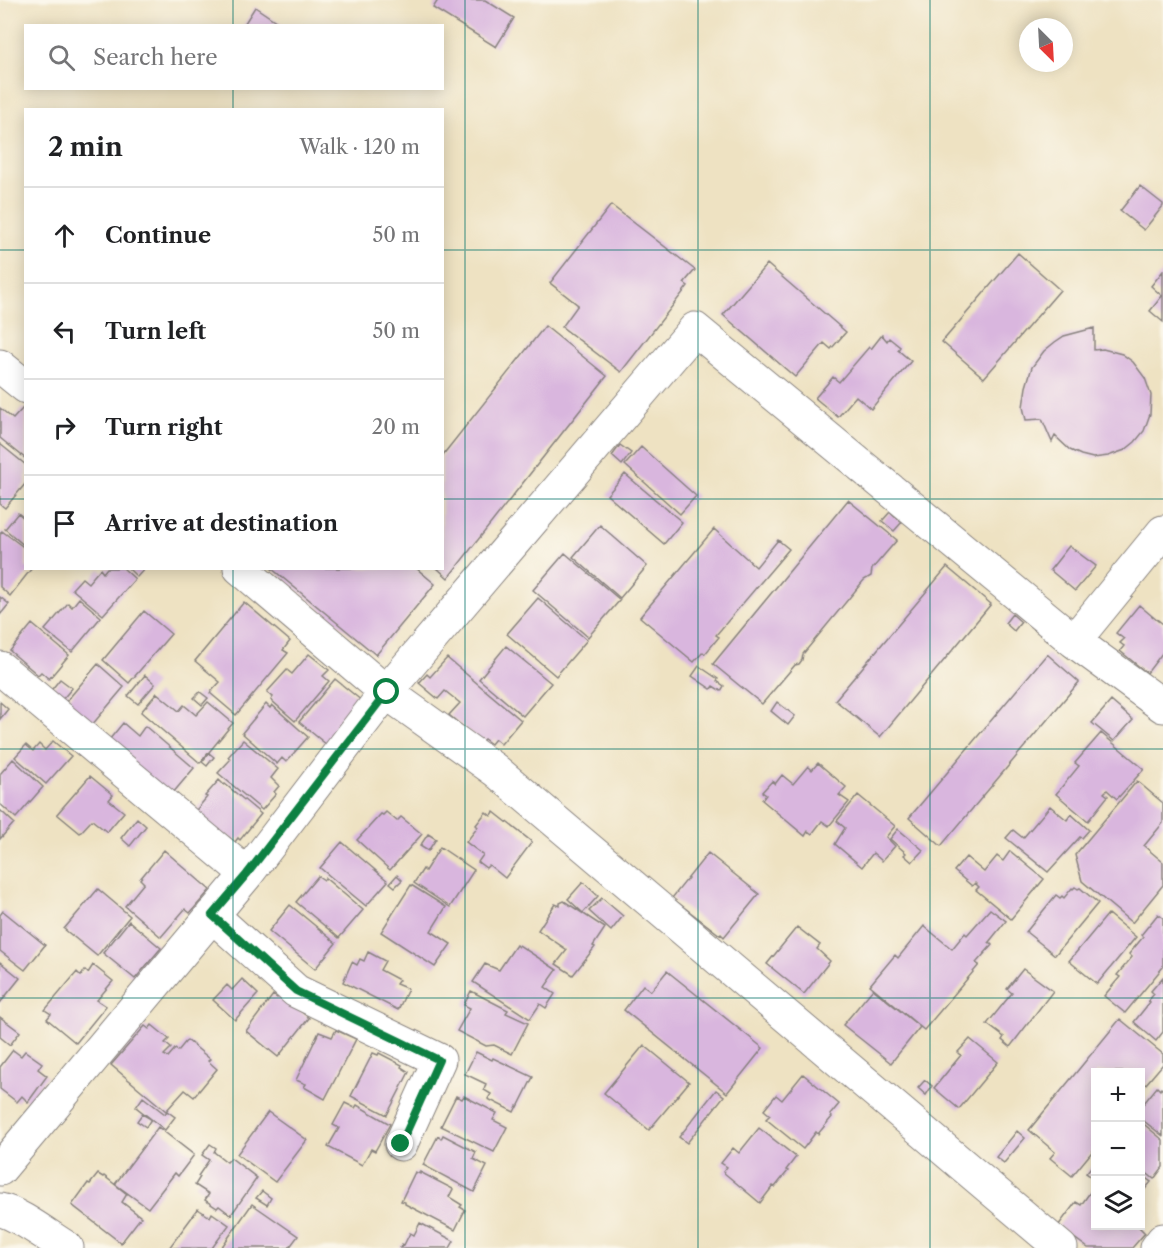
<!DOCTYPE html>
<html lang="en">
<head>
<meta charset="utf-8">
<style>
	:root { --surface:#fff; --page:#f2f2f2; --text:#202124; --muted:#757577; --line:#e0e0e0 }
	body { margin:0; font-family:"Libre Caslon Text",serif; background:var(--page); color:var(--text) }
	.controls { position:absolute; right:18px; bottom:18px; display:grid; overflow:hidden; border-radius:0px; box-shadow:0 3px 15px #0003 }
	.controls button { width:54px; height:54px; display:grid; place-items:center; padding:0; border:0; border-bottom:2px solid var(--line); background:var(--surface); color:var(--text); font:30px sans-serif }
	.compass { position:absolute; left:1019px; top:18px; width:54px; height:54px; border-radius:50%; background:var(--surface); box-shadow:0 3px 15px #0003; rotate:156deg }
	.stop { position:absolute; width:18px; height:18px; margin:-14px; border:4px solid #0b8043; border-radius:50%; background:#fff }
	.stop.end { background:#0b8043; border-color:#fff; box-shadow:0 2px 6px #0008 }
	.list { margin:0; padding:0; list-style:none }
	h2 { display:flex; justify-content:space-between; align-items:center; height:78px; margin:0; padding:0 24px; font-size:26px }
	h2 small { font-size:20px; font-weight:400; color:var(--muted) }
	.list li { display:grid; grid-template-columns:39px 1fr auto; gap:18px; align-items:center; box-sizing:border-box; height:96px; padding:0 24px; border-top:2px solid var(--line) }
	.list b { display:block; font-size:22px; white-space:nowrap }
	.list em { font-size:20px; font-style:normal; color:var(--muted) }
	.icon { flex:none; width:33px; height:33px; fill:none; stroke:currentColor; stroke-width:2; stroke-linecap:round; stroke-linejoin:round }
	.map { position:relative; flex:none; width:1163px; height:1248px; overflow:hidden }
	.search { position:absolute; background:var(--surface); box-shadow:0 3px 15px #0003; left:24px; top:24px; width:420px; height:66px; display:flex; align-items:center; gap:15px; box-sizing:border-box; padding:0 21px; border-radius:0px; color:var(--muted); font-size:22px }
	.panel { position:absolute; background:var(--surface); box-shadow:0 3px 15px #0003; left:24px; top:108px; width:420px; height:462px; border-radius:0px }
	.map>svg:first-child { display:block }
	.building { fill:#d9b6de }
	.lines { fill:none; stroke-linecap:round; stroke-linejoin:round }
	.minor-casing { stroke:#88827e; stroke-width:35 }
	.minor { stroke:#fff; stroke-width:33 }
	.route { stroke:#0b8043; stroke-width:8 }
	.grid { fill:none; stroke:#0f766e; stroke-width:1.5; stroke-opacity:0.55 }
</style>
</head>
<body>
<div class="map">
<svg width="1163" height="1248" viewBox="0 0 1163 1248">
	<rect width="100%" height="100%" fill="#fbf7ec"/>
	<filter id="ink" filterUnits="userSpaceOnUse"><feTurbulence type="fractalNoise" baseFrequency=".0167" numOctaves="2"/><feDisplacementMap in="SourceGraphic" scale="12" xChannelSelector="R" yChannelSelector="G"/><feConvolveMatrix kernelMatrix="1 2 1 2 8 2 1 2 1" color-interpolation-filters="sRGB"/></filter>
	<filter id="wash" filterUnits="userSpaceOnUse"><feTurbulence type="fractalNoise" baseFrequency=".008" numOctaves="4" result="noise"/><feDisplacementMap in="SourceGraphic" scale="24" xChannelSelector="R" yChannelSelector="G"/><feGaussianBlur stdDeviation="1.35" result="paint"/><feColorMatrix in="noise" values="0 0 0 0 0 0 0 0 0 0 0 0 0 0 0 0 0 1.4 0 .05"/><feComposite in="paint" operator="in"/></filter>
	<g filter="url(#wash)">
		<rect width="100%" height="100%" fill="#eee2c2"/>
		<g id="blocks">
			<path class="building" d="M438 0H485L514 18 496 47 433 8Z
				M255 7 283 26H243Z
				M1140 186 1163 204V206L1144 230 1120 211Z
				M611 205 695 270 684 283 688 286 621 372 562 327 578 305 550 283Z
				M1018 253 1060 290 984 378 942 342Z
				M767 264 846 332 831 349 824 343 795 377 723 315Z
				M1163 271V322L1150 311 1162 296 1151 286Z
				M545 326 607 376 448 578 437 568H442V456Z
				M1094 328V350L1103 349 1122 354 1133 362 1145 378 1151 395 1150 414 1144 431 1135 442 1125 450 1108 456 1093 458 1081 455 1070 450 1055 436 1052 442 1042 419 1026 420 1023 407 1026 387 1032 367 1044 351 1055 342 1064 336Z
				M882 335 887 341 889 338 900 347 898 350 911 361 871 409 856 396 838 417 815 398 833 377 839 382 869 347 871 349Z
				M0 408 13 419 23 408 26 410V459L0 438Z
				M0 444 26 465V483L5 508 0 504Z
				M620 445 631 453 622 465 612 456Z
				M641 447 696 496 680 514 625 465Z
				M625 474 682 522 664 544 607 495Z
				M848 500 897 540 872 569 871 576 864 580 803 654 802 660 799 664 795 665 762 704 713 664Z
				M890 512 902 522 894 531 882 521Z
				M18 513 24 518 26 517V547L5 529Z
				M600 525 647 566 620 598 573 557Z
				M714 529 756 567 778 540 789 549 716 635 719 637 705 654 703 652 694 662 640 617Z
				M2 531 26 549V568H32L10 596 0 587V534Z
				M1069 546 1096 566 1075 591 1050 570Z
				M565 553 620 600 588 637 533 590Z
				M947 567 991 604 880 737 835 700Z
				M107 568H123L135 579 103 615 72 589 82 578 88 583 100 569 103 573Z
				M128 568H145L137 577Z
				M271 568H416L435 584 376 655Z
				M0 597 9 604 0 615Z
				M79 598 101 617 72 652 45 630 68 603 72 607Z
				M538 598 587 640 556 676 507 634Z
				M244 602 290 641 283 650 288 653 236 715 210 693 220 682 195 661Z
				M1139 605 1158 621V620L1163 624V652L1147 673 1120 651 1124 646 1120 643 1124 639 1116 633Z
				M144 611 171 634 129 683 103 660Z
				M1012 614 1021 622 1014 631 1005 623Z
				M32 624 69 655 49 679 41 672 38 675 10 651Z
				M506 646 551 683 523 716 479 679Z
				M309 654 329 670 323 676 329 681 295 721 271 700 273 697 267 692 287 670 292 674Z
				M1047 654 1079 682 941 846 909 818Z
				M447 658 521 720 501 744 495 739 491 744 484 739 481 742 449 715 460 703 445 691 438 699 419 683 427 674 430 677Z
				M98 664 124 687 86 732 59 710Z
				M699 666 718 679 717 681 724 686 721 691 713 686 711 689 692 676Z
				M145 675 155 684 138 704 128 696Z
				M60 679 72 688 56 707 45 698Z
				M335 679 362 701 327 745 299 722Z
				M200 692 208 698 202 705 194 698Z
				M157 693 179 711 184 705 196 715 208 702 233 723 200 763 141 712Z
				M1111 701 1133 720 1114 741 1092 723Z
				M0 702 8 709 0 719Z
				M777 702 795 716 788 725 771 711Z
				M266 704 270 708 272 705 308 737 286 762 282 758 277 764 242 733Z
				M123 723 138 736 145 726 194 768 167 800 104 746Z
				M1101 733 1144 769 1117 799 1107 790 1104 793 1108 796 1088 821 1056 794 1079 766 1075 763Z
				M243 740 278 769 271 778 279 786 274 792 276 794 262 810 218 773 231 759 228 757Z
				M53 741 71 756 46 784 15 757 26 745 33 751 39 744 45 750Z
				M209 753 214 757 207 766 202 762Z
				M13 759 43 787 16 818 0 804V774Z
				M818 763 846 787 839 795 849 802 829 826 822 821 812 834 808 831 805 836 762 800 766 795 762 792 772 781 775 784 782 775 793 784 808 766 812 770Z
				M90 776 113 795 109 800 124 812 107 832 92 820 80 833 57 814Z
				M219 780 224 785 225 784 261 814 240 840 238 838 235 842 226 835 223 839 193 814 207 797 205 796Z
				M1137 781 1163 803V823L1144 846 1163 862V885L1132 923 1082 881 1075 855Z
				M858 795 895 826 886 837 895 846 882 861 873 853 862 867 835 844 845 828 837 821Z
				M1050 806 1067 820 1071 814 1089 830 1082 838 1080 837 1048 872 1006 838 1013 830 1023 838Z
				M0 810 14 823 0 839Z
				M386 812 397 821 401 817 422 834 390 870 357 840 381 814 383 815Z
				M486 812 491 816 494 812 532 842 505 878 489 865 486 868 478 862 483 855 466 842 478 827 476 825Z
				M137 818 146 826 130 846 121 838Z
				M898 829 923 850 912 862 904 855 906 853 890 839Z
				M428 834 436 839 428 851 420 846Z
				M342 842 388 881 366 906 320 868Z
				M440 847 474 870 450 907 414 883 423 869 425 871Z
				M164 850 210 890 190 913 185 909 161 937 125 906 144 883 140 879Z
				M1010 851 1044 879 1011 919 976 890 979 887 975 883 972 886 954 871 966 857 984 872 997 856 1003 861Z
				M708 853 759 894 724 937 721 934 720 935 672 898Z
				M397 875 402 880 395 887 390 883Z
				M318 876 324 880 325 878 363 910 339 938 296 902Z
				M583 882 598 896 583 913 568 899Z
				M411 885 446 907 431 931 451 944 435 967 381 932Z
				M1075 887 1078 889 1080 888 1098 903 1055 955 1026 932 1056 895 1060 898 1062 896 1064 898 1072 888 1073 889Z
				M98 889 130 916 97 956 64 929Z
				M602 898 623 916 611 931 589 911Z
				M564 901 605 928 593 946 595 947 573 975 556 964 567 950 538 930 555 904 560 906V903Z
				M290 905 336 943 315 969 269 931Z
				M990 909 1006 921 989 942 992 945 976 963 979 965 924 1030 870 985 895 955 898 958 924 926 952 949 965 933 967 935Z
				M3 911 45 945 25 970 0 951V915Z
				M1108 914 1136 937 1097 984 1069 961Z
				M1158 914 1163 918V967L1125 1013 1104 996 1120 977 1117 975 1132 957 1129 954 1143 937 1141 935Z
				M129 921 161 948 135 979 103 953Z
				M797 927 820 945 817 949 830 961 804 994 767 964Z
				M516 945 518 947 519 945 557 970 545 987 555 994 546 1008 540 1004 530 1019 473 982 485 964 499 970Z
				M368 952 385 961 380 970 399 980 396 984 408 989 398 1010 343 982 352 962 357 965 360 959 364 961Z
				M0 962 20 978 0 1003Z
				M93 965 113 981 97 1000 106 1006 76 1043 47 1019 51 1014 45 1010 77 972 81 976 85 970 88 973Z
				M1023 969 1053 991 1010 1047 1002 1040 1004 1037 987 1024 1012 993 1007 989Z
				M667 971 763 1048 727 1093 624 1010 643 985 651 991Z
				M1163 977V1032L1156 1041 1134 1022 1150 1002 1148 1001 1154 994 1151 991Z
				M242 979 258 994 235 1020 213 1000 227 985 232 990Z
				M873 989 920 1027 891 1063 843 1025Z
				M471 991 508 1010 506 1013 528 1023 512 1054 494 1045 486 1046 457 1031 470 1008 464 1005Z
				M273 995 277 998 280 995 309 1018 278 1057 246 1031Z
				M0 1017 20 1032 10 1045 0 1037Z
				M1120 1019 1163 1054V1064L1140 1091V1072H1096V1147L1072 1176 1050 1158 1055 1152 1029 1130Z
				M152 1025 169 1039 165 1043 171 1048 164 1055 168 1057 175 1049 178 1051 187 1040 210 1059 208 1061 217 1069 194 1097 185 1090 166 1111 111 1065 145 1026 149 1029Z
				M336 1030 356 1039 325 1099 304 1087 306 1084 296 1080 319 1032 332 1037Z
				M970 1039 998 1062 959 1109 934 1088 961 1055 958 1052Z
				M644 1045 689 1082 649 1130 604 1093Z
				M13 1050 21 1056 25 1051 42 1063 38 1069 47 1076 28 1102 22 1096 17 1102 0 1089V1067Z
				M476 1052 492 1060 493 1058 533 1077 518 1107 517 1106 514 1112 488 1099 491 1094 484 1090 486 1084 465 1074Z
				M373 1053 378 1055 379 1053 402 1065 401 1067 409 1072 387 1115 351 1096Z
				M803 1074 839 1104 830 1115 832 1117 818 1134 816 1132 803 1149 766 1119 770 1115 764 1110 776 1095 782 1100Z
				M925 1080 932 1086 926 1095 918 1088Z
				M1157 1087 1160 1090 1161 1088 1163 1090V1136L1140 1118V1108Z
				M716 1090 724 1096 687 1143 679 1137Z
				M456 1096 462 1099 464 1096 497 1113 493 1120 507 1127 494 1152 441 1126Z
				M143 1097 165 1114 167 1111 175 1117 165 1130 136 1107Z
				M345 1103 355 1108 357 1105 390 1124 375 1151 371 1149 362 1165 328 1147 339 1128 333 1125Z
				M268 1112 307 1140 275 1182 237 1154Z
				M142 1114 151 1119 146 1127 137 1121Z
				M1140 1121 1163 1140V1167L1154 1179 1140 1168Z
				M158 1127 194 1155 178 1176 175 1173 148 1208 115 1184Z
				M759 1128 796 1157 786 1170 788 1171 775 1187 773 1186 760 1203 723 1172 727 1167 721 1163 733 1148 739 1153Z
				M1017 1131 1025 1138 1004 1163 996 1157Z
				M443 1135 476 1152 473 1159 487 1166 474 1192 423 1165 438 1136 441 1139Z
				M210 1144 216 1148 214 1152 227 1162 231 1158 257 1178 231 1215 219 1206 217 1208 205 1200 209 1194 195 1185 200 1177 198 1176 209 1160 202 1155Z
				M1096 1161V1180L1086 1173Z
				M415 1172 420 1174V1172L453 1189 449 1197 462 1205 460 1207 465 1210 455 1230 405 1204V1202L401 1201Z
				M98 1174 103 1177 104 1176 127 1194 122 1202 141 1217 121 1243 72 1205 88 1183 90 1184Z
				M1140 1174 1151 1182 1140 1195Z
				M262 1191 271 1198 267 1205 256 1198Z
				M1091 1191 1096 1194V1226H1138L1145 1233 1132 1248H1088L1058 1226 1076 1202 1081 1205Z
				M252 1204 298 1236 289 1248H221Z
				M198 1209 210 1217 212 1213 229 1225 212 1248H169Z
				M420 1223 454 1241 450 1248H400L402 1244 404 1245 410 1233 414 1235Z"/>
		</g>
	</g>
	<g filter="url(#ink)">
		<use href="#blocks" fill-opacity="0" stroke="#88827e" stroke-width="1.5"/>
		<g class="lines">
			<defs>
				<path id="minor" d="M0 366 26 387
					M240 568 386 692 495 770 1061 1248
					M1074 641 1163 532
					M0 668 247 874
					M212 915 296 991 439 1060 401 1144
					M0 1169 247 874 386 692 695 329 1074 641 1163 706
					M0 1210C18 1213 50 1238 67 1248
					M1157 1248 1163 1240"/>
			</defs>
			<use href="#minor" class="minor-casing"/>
			<use href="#minor" class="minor"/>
		</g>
	</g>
	<g class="lines" filter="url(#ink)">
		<path class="route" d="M387 692 247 874 212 915 296 991 439 1060 401 1144"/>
	</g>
	<path class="grid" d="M233 0V26M465 0V1248M698 0V1248M930 0V1248M233 88V110M0 250H26M442 250H1163M0 499H26M442 499H1163M233 568V1248M0 749H1163M0 998H1163"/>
</svg>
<div class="controls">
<button>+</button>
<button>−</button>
<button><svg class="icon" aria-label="layers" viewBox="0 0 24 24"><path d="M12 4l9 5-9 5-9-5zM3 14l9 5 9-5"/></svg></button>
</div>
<svg class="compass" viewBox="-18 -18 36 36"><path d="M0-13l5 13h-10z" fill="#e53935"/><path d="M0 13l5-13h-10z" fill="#757577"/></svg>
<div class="stop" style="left:387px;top:692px"></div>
<div class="stop end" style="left:401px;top:1144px"></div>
<div class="search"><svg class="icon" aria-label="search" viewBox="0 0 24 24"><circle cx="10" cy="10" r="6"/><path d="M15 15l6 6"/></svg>Search here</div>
<section class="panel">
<h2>2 min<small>Walk · 120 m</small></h2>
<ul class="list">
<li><svg class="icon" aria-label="ahead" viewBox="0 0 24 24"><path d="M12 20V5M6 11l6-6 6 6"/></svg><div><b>Continue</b></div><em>50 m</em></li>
<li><svg class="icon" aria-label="left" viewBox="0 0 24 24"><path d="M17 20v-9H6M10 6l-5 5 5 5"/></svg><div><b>Turn left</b></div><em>50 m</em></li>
<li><svg class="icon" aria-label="right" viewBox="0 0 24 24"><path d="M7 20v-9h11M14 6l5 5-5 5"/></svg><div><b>Turn right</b></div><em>20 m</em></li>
<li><svg class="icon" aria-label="arrive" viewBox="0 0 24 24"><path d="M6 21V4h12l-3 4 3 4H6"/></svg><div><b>Arrive at destination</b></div></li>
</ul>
</section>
</div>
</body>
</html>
